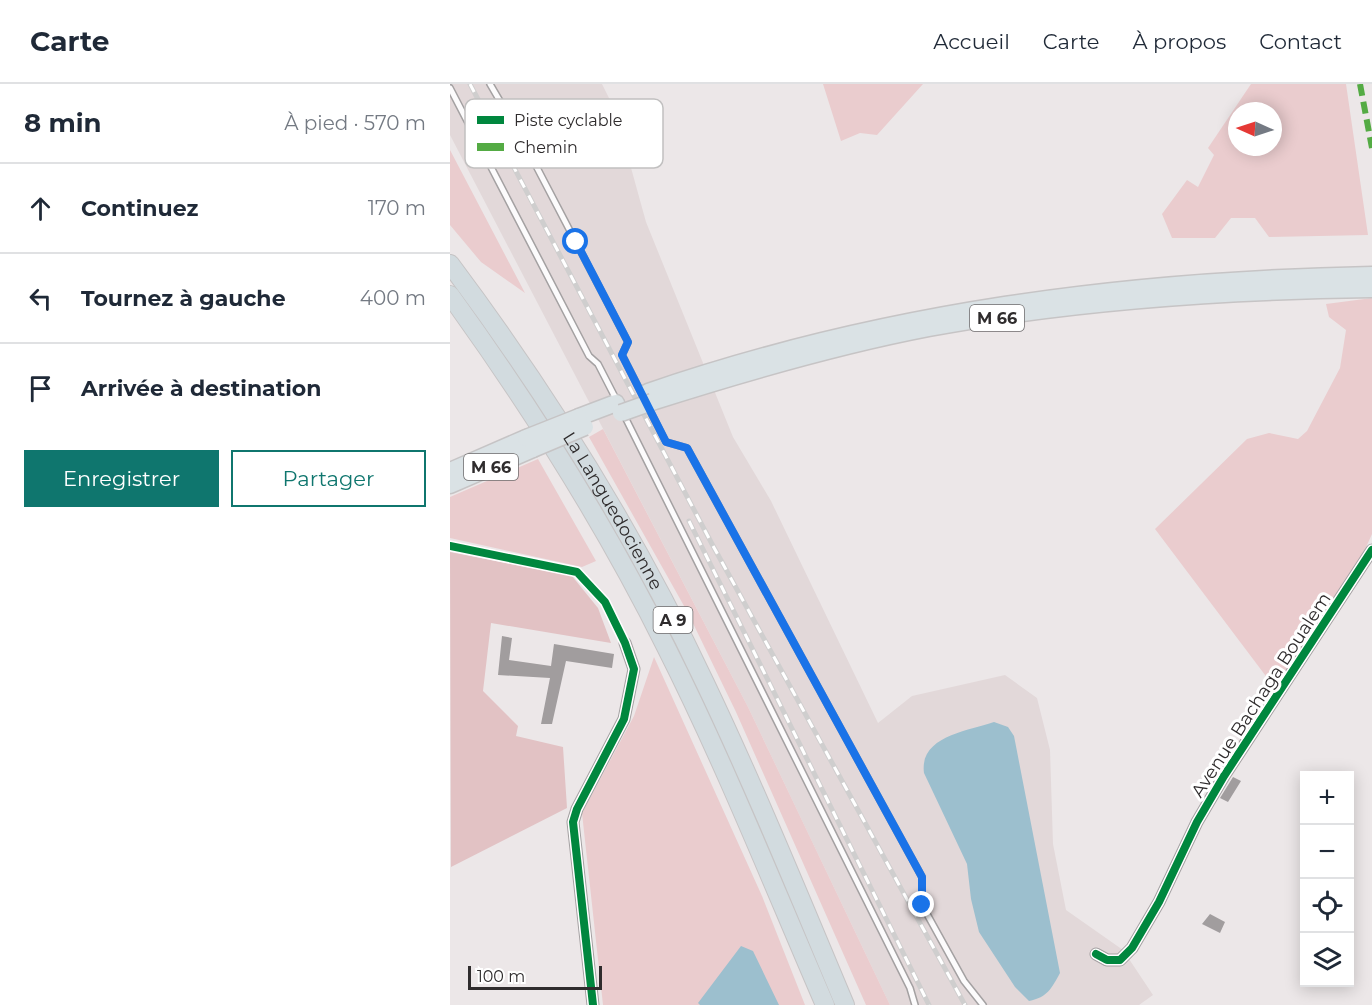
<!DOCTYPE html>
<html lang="fr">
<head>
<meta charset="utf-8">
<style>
	:root { --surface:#fff; --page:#f2f2f3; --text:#1f2937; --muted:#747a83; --line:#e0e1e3; --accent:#0f766e }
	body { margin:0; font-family:Montserrat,sans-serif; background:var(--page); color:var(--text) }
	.controls { position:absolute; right:18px; bottom:18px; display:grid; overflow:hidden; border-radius:0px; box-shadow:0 3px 15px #0003 }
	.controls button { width:54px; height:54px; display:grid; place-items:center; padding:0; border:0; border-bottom:2px solid var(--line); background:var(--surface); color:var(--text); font:30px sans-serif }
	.compass { position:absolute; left:778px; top:18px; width:54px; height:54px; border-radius:50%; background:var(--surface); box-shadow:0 3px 15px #0003; rotate:273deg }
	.scale { position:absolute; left:18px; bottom:15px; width:134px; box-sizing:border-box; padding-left:6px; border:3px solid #2f2c2d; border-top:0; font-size:16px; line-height:21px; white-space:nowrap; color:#2f2c2d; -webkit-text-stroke:4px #fff; paint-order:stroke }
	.stop { position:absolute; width:18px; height:18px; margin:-14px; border:4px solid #1a73e8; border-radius:50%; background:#fff }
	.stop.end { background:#1a73e8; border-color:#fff; box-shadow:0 2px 6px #0008 }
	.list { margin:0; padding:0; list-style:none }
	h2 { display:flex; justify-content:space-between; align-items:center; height:78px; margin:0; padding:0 24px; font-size:26px }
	h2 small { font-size:20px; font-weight:400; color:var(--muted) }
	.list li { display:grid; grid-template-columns:39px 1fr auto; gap:18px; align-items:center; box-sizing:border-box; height:90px; padding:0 24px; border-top:2px solid var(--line) }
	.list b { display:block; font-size:22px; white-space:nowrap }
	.list em { font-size:20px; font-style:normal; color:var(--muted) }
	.actions { display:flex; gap:12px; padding:18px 24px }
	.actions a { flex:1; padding:14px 0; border:2px solid var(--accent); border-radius:0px; text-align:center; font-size:21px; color:var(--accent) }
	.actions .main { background:var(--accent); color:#fff }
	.icon { flex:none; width:33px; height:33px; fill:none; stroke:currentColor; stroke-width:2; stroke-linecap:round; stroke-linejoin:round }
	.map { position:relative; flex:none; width:922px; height:921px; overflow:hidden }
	header { display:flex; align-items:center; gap:36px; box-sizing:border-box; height:84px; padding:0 30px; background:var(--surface); border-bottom:2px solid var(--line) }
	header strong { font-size:28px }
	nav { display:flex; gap:33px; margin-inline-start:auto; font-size:21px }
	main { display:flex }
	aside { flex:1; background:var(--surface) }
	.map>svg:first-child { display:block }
	.built { fill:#e2d8d9 }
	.green { fill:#eaccce; fill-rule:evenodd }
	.forest { fill:#e2c2c4 }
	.water { fill:#9cbfce }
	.building { fill:#a19d9e }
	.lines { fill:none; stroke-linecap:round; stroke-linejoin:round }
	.service-casing { stroke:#a4a1a2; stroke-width:8 }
	.minor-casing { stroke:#a4a1a2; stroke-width:13 }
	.trunk-casing { stroke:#c6c4c5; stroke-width:19 }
	.motorway-casing { stroke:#c6c4c5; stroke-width:20 }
	.service { stroke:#fcfbfc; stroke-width:5 }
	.minor { stroke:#fcfbfc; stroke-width:10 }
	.trunk { stroke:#dae2e5; stroke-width:16 }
	.motorway { stroke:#d2dbdf; stroke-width:18 }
	.rail-casing { stroke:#cfcece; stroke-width:5 }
	.rail { stroke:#fff; stroke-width:3; stroke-dasharray:9; stroke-linecap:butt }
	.trunk-bridge-casing { stroke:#c6c4c5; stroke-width:19; stroke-linecap:butt }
	.trunk-bridge { stroke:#dae2e5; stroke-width:16 }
	.quiet { stroke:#54ab44; stroke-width:6; stroke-dasharray:12 6; stroke-linecap:butt }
	.cycleway-casing { stroke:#fff; stroke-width:11 }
	.cycleway { stroke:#00873e; stroke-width:8 }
	.route { stroke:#1a73e8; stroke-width:8 }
	.labels { text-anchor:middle; stroke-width:6; stroke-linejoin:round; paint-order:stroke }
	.shield { fill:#fff; stroke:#6d6b6c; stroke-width:1.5 }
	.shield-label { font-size:16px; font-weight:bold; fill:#2f2c2d }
	.street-label { font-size:18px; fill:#2f2c2d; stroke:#fff }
	.key { fill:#fff; stroke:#c1c0c0; stroke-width:1.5 }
	.key-label { font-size:16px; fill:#2f2c2d }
</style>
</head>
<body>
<header>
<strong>Carte</strong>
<nav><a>Accueil</a><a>Carte</a><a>À propos</a><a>Contact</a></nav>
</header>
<main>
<aside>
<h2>8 min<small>À pied · 570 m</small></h2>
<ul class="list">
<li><svg class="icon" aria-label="ahead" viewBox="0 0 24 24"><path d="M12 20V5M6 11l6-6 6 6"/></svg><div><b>Continuez</b></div><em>170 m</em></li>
<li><svg class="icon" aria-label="left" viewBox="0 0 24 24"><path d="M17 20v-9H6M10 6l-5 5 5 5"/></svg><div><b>Tournez à gauche</b></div><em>400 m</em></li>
<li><svg class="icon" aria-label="arrive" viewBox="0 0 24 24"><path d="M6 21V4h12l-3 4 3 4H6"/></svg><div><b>Arrivée à destination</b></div></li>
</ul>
<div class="actions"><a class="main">Enregistrer</a><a>Partager</a></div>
</aside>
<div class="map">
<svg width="922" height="921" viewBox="0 0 922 921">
	<rect width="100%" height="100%" fill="#ece7e8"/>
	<path class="built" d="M0 0H152L165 26 196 138 283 353 321 417 428 639 462 612 555 591 587 614 600 666 603 760 616 826 673 866 703 911 689 921H440L298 623 0 51Z"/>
	<path class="green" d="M373 0H473L427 51 410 49 391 57Z
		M801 0H896L918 151 819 153 805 134H781L765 154H722L712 130 737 96 748 103 764 71 758 64ZM787 27H823V63H787Z
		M0 66 75 209 31 178 0 141Z
		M922 214V450L904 490 824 603 705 445 797 355 819 349 848 355 857 347 890 284 896 246 879 233 876 220Z
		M153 345 298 623 440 921H416L286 628 238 529 139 353Z
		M88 375 146 477 132 483 0 454V413Z
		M204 573 312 812 355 921H153L132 729 184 632Z"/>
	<path class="forest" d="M0 468 122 492 148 524 161 559 41 539 33 607 68 642 66 652 113 663 117 724 1 783Z"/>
	<path class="water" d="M544 638 558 643 564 652 610 889C601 905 598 913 579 917L565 903 529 848 521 815 517 780 474 689C469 652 518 647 544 638Z
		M291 862 303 867 329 921H250L248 919Z"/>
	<path class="building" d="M52 552 62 554 59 576 101 582 104 560 164 570 162 584 116 577 102 640H91L100 594 48 591Z
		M783 693 791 697 778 718 770 714Z
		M760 830 775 838 770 849 752 840Z"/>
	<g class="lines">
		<defs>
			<path id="service" d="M40 0 71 53 178 258 172 271 193 312
				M0 4 139 272 148 280 167 317
				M198 323 216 358 237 364 472 793V821L514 897 533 921
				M174 331 460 904 465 921"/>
			<path id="minor" d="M646 870 657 876H670L682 864 709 818 747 738 774 692 922 466
				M143 921 123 738 127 725 174 635 184 585 175 559"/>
			<path id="trunk" d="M198 308C433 227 674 196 922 191
				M202 318C293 289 385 262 479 244 624 217 774 207 922 205
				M129 333 166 319
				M0 387 76 354
				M0 401 83 365"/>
			<g id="motorway">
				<path id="s1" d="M0 180C98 311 186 452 256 601 306 706 350 814 395 921"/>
				<path d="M0 211C81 323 155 440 216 563 275 680 323 801 375 921"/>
			</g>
		</defs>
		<use href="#service" class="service-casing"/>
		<use href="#minor" class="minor-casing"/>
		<use href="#trunk" class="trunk-casing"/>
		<use href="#motorway" class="motorway-casing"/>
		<use href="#service" class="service"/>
		<use href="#minor" class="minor"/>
		<use href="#trunk" class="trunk"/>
		<use href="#motorway" class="motorway"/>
		<defs>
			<path id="rail" d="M20 0 262 460 515 921
				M239 437 479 921"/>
		</defs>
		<use href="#rail" class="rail-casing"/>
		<use href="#rail" class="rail"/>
		<defs>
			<path id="trunk-bridge" d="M171 329 202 318
				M76 354 129 333
				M83 365 135 343"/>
		</defs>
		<use href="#trunk-bridge" class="trunk-bridge-casing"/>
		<use href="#trunk-bridge" class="trunk-bridge"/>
		<path class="quiet" d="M910 0 922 64"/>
		<defs>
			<path id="cycleway" d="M0 462 127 488 155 518 175 559 184 585 174 635 127 725 123 738 143 921
				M646 870 657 876H670L682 864 709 818 747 738 774 692 922 466"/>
		</defs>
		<use href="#cycleway" class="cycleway-casing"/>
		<use href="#cycleway" class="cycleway"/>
	</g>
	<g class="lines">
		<path class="route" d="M126 158 178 258 172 271 216 358 237 364 472 793V821"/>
	</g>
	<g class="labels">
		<g class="shield">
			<rect x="520" y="221" width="54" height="26" rx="4.5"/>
			<rect x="14" y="370" width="54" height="26" rx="4.5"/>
			<rect x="203.5" y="523" width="39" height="26" rx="4.5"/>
		</g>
		<g class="shield-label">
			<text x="547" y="240">M 66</text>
			<text x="41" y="389">M 66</text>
			<text x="223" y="542">A 9</text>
		</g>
		<g class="street-label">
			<text dy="6" stroke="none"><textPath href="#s1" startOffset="296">La Languedocienne</textPath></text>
			<text transform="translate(811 611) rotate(-57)" y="6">Avenue Bachaga Boualem</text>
		</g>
	</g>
	<rect x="15" y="15" width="198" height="69" rx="9" class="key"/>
	<rect x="27" y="32" width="27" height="8" fill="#00873e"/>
	<rect x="27" y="59" width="27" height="8" fill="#54ab44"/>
	<g class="key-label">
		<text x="64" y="42">Piste cyclable</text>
		<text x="64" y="69">Chemin</text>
	</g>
</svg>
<div class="controls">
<button>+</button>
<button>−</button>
<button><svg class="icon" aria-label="locate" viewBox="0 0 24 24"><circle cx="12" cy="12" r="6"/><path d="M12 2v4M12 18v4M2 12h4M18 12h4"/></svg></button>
<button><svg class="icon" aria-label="layers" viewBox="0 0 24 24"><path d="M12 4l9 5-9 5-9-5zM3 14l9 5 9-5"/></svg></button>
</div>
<svg class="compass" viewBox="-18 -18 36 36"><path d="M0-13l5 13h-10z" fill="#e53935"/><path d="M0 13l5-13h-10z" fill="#747a83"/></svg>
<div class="scale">100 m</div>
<div class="stop" style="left:126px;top:158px"></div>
<div class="stop end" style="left:472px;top:821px"></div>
</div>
</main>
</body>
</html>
